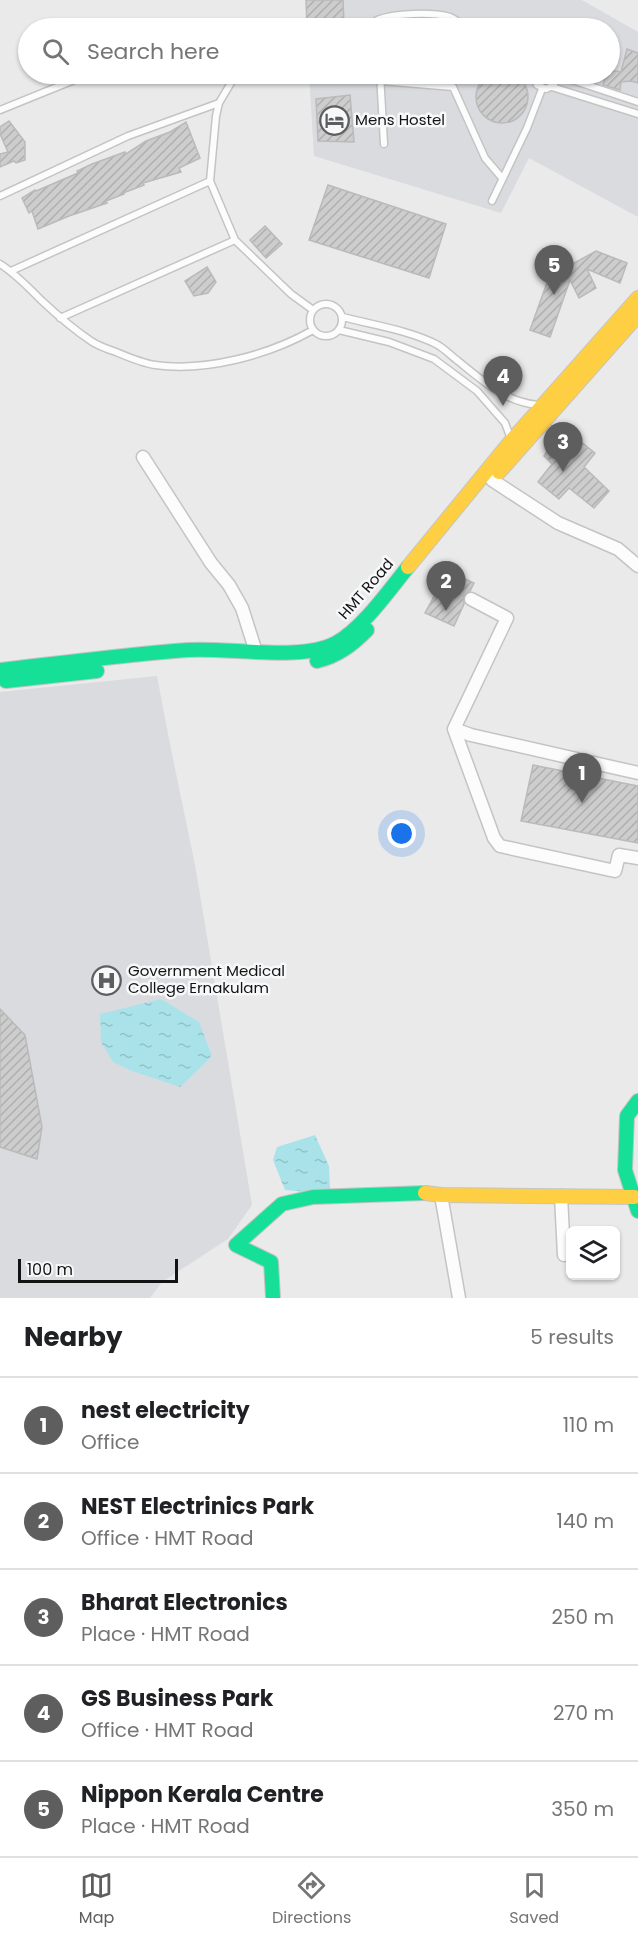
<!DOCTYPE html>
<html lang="en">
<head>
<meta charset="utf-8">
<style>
	:root { --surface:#fff; --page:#f6f6f6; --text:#202124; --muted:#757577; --line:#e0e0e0; --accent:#5e5e5f }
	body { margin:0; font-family:Poppins,sans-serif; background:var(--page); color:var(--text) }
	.controls { position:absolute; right:18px; bottom:18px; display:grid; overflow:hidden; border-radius:9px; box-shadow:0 2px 4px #0004 }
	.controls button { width:54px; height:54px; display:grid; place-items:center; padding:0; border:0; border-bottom:2px solid var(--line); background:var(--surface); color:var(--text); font:30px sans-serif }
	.scale { position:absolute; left:18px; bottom:15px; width:160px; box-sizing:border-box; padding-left:6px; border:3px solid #121313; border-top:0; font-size:16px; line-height:21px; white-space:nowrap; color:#121313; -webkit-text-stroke:4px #f7f8f9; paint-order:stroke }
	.you { position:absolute; left:402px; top:834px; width:21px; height:21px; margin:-15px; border:4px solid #fff; border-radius:50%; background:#1a73e8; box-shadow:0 0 0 9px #1a73e833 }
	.badge { display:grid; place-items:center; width:39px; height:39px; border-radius:50%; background:var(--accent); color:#fff; font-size:20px; font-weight:700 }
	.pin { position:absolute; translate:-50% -50px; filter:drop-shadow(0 2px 3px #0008) }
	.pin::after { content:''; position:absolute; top:32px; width:21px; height:18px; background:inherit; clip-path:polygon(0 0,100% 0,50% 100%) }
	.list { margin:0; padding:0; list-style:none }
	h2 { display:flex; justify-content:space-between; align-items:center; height:78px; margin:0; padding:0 24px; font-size:26px }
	h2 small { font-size:20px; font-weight:400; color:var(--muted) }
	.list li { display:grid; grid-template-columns:39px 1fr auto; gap:18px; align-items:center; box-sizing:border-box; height:96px; padding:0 24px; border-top:2px solid var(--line) }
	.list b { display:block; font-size:22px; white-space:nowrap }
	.list p { margin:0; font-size:20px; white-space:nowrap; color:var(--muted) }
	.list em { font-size:20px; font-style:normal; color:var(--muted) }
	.icon { flex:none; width:33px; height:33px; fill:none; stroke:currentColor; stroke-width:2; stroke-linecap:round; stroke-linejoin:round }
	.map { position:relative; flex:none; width:638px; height:1298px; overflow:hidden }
	.search { position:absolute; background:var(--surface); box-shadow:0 2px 4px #0004; left:18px; right:18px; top:18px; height:66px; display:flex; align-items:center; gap:15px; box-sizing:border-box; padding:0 21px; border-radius:33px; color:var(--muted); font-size:22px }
	.sheet { height:558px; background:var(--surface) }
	nav { display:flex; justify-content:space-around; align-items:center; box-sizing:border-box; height:84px; border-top:2px solid var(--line); background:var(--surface); font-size:16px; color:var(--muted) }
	nav a { display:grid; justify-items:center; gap:3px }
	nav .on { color:var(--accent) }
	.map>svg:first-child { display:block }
	.built { fill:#dadbdf }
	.water { fill:url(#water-ripples) }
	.building { fill:url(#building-hatch); stroke:#bababb; stroke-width:1.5 }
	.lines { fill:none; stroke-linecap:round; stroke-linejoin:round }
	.lane-casing { stroke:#c4c4c4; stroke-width:9 }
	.street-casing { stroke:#c4c4c4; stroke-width:15 }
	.fast-casing { stroke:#c4c4c4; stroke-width:16 }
	.slow-casing { stroke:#c4c4c4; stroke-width:16 }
	.lane { stroke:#fcfcfc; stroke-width:6 }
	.street { stroke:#fcfcfc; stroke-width:12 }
	.fast { stroke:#16e098; stroke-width:14 }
	.slow { stroke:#ffcf43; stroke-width:14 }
	.labels { text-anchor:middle; stroke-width:5; stroke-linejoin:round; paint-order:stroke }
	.poi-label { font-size:15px; fill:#121313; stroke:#f7f8f9; text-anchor:start }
	.street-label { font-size:15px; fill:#121313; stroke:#f7f8f9 }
</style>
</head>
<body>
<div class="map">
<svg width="638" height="1298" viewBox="0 0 638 1298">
	<defs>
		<pattern id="water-ripples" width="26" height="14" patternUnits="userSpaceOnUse" patternTransform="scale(1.5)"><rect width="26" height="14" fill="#a9e3e9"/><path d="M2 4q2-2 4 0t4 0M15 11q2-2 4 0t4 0" fill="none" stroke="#90c2c7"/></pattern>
		<pattern id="building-hatch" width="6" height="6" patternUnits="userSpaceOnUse" patternTransform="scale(1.5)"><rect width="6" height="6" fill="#cdcdce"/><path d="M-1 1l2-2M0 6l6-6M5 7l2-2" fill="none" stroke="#afafb0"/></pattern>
	</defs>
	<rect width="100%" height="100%" fill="#eaeaeb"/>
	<path class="built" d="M306 0H582L638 32V217L529 158 501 213 314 156 309 74H610V28H307Z
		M157 676 171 749 195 865 252 1205 228 1239 162 1282 150 1298H0V692Z"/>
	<path class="water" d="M161 999 199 1022 212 1056 180 1087 132 1071 113 1062 101 1042 100 1014Z
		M315 1135 329 1166 330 1189 307 1192 285 1190 273 1160 277 1147Z"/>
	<path class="building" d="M306 0H343L344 24 307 26Z
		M627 49 638 53V83L631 81 621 82 620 90 603 85 606 74H609V70L621 72Z
		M476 97a26 26 0 1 1 52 0a26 26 0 1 1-52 0Z
		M350 95 354 142 318 141 316 99Z
		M9 121 25 142V160L16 163 14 161 0 167V154L8 152 0 134V127Z
		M186 122 200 158 179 168 181 172 143 183 144 185 123 193 124 194 106 201 107 203 69 216 38 229 32 211 29 213 22 198 35 190 36 191 78 173 77 171 92 164 125 152 126 154 146 141 170 132Z
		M328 185 446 224 429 278 309 240Z
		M265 226 282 244 266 258 250 240Z
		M596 251 627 263 620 283 587 269 596 288 579 298 570 280 550 337 530 330 549 277Z
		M207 267 216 282 208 293 194 296 185 281Z
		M575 437 595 453 584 467 609 491 594 508 569 488 559 499 538 482 552 464 544 456 550 447 560 456Z
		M448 571 474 583 470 591 464 596V604L454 626 425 613Z
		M533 765 638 786V843L521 821Z
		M0 1009 25 1035 42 1127 37 1159 0 1147Z"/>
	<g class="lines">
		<defs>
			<path id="lane" d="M198 28 206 26 216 28
				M377 28V20C394 13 432 12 450 17 456 19 462 25 466 28
				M233 74 232 81 219 103 216 116 210 181 235 240 291 294 313 310
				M380 74 384 144
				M536 74 535 79 537 85 546 89 554 85 555 78 553 74
				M554 74 638 102
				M381 81 453 87 485 158 502 178
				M552 87 638 114
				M0 110 89 74
				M0 196 128 136 219 103
				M492 201 527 128 542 89
				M0 264C16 274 28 287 41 300 57 315 73 329 91 341 98 346 107 349 116 352 128 357 142 363 155 365 206 372 269 355 313 330
				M11 271 210 181
				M310 320a16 16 0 1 1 32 0a16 16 0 1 1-32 0Z
				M343 317C373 325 408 330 436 344 444 348 451 356 458 361 483 381 505 402 538 405
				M60 318 235 240
				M339 330 389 342 434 359 477 391 505 423 511 439"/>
			<path id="street" d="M143 457 211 563 229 585 242 608 256 652
				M492 480 558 523 618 549 638 566
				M471 599 507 618 454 729 471 735 638 773
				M454 729 494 838 500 846 615 871 619 855 638 858
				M441 1195 459 1298
				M561 1196 564 1255"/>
			<path id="fast" d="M317 661C338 656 352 645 367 630
				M0 670C62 663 124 655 187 650 228 647 301 662 336 643 362 629 390 589 408 567
				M6 681 97 671
				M638 1101 627 1116 625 1170 638 1211
				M273 1298 271 1262 236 1245 282 1204 313 1197 425 1193"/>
			<path id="slow" d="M499 472 638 315
				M408 567 512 440 638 298
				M425 1193 441 1195 634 1197"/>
		</defs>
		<use href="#lane" class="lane-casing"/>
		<use href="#street" class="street-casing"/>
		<use href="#fast" class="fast-casing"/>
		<use href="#slow" class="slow-casing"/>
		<use href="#lane" class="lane"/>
		<use href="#street" class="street"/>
		<use href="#fast" class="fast"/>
		<use href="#slow" class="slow"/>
	</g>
	<defs>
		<symbol id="hotel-ring" viewBox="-11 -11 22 22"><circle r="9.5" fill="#f7f8f9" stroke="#5e5e5f" stroke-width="1.5"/><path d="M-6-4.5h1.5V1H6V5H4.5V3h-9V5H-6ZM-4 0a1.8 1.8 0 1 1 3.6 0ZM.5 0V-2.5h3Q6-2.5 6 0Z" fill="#5e5e5f"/></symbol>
		<symbol id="hospital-ring" viewBox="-11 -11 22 22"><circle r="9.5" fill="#f7f8f9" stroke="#5e5e5f" stroke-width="1.5"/><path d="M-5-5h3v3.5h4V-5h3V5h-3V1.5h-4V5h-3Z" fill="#5e5e5f"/></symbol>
	</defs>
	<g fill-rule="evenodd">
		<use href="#hotel-ring" x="318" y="104" width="33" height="33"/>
		<use href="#hospital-ring" x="90" y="964" width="33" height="33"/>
	</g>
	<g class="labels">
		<g class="poi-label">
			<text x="355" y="125">Mens Hostel</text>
			<text x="128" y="976">Government Medical<tspan x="128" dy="17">College Ernakulam</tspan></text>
		</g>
		<g class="street-label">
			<text transform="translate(366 589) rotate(-49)" y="5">HMT Road</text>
		</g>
	</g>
</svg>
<div class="controls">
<button><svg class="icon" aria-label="layers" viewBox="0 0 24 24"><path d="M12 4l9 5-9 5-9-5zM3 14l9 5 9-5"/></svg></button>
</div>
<div class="scale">100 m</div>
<div class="you"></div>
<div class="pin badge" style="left:582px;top:803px">1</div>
<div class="pin badge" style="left:446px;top:611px">2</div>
<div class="pin badge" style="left:563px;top:472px">3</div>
<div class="pin badge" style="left:503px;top:406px">4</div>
<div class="pin badge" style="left:554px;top:295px">5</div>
<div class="search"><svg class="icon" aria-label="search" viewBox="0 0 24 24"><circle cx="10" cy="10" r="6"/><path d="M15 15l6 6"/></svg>Search here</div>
</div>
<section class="sheet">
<h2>Nearby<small>5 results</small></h2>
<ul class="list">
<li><span class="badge">1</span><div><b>nest electricity</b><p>Office</p></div><em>110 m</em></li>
<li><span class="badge">2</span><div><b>NEST Electrinics Park</b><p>Office · HMT Road</p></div><em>140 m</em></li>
<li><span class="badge">3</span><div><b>Bharat Electronics</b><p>Place · HMT Road</p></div><em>250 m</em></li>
<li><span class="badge">4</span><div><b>GS Business Park</b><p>Office · HMT Road</p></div><em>270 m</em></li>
<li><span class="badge">5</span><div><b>Nippon Kerala Centre</b><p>Place · HMT Road</p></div><em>350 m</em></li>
</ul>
</section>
<nav>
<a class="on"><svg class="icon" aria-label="map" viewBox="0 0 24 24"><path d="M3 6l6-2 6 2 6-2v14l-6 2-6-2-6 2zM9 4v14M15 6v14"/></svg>Map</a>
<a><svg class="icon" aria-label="directions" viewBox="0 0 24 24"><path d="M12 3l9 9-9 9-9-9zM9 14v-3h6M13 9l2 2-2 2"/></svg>Directions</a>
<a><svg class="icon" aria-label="saved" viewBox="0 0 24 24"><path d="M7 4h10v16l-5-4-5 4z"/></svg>Saved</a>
</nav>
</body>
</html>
